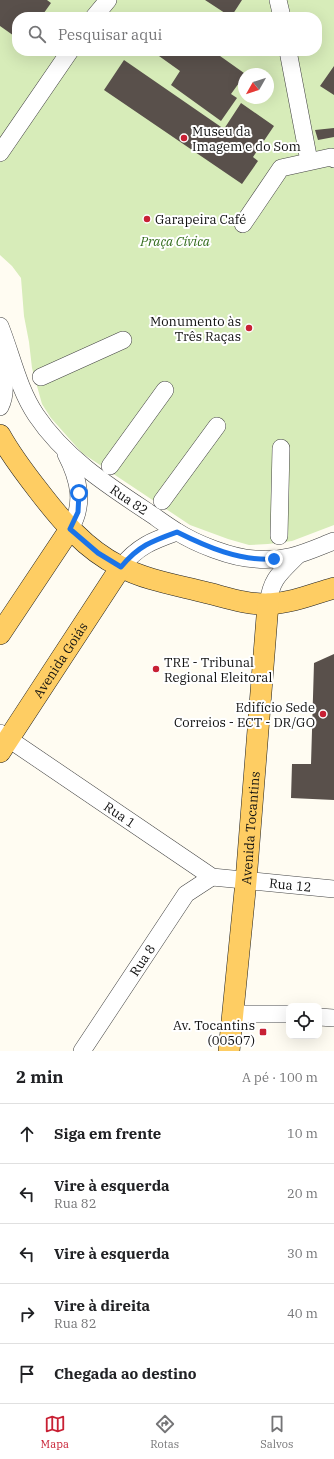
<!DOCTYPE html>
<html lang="pt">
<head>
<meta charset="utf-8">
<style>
	:root { --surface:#fff; --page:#f6f6f6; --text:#202124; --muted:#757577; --line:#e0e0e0; --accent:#c82034 }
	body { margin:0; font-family:"IBM Plex Serif",serif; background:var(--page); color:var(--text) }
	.controls { position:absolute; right:12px; bottom:12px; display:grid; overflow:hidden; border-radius:8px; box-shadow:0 4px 16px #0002 }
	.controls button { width:36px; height:36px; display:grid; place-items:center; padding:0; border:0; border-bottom:1px solid var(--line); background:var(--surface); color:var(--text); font:20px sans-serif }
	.compass { position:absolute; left:238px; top:68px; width:36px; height:36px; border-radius:50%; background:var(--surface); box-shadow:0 4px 16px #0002; rotate:231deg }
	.stop { position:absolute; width:12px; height:12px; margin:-9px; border:3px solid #1a73e8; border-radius:50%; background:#fff }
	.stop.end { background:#1a73e8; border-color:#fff; box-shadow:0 1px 4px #0008 }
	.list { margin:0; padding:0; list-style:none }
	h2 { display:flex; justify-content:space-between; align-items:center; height:52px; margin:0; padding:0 16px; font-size:17px }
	h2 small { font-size:13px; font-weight:400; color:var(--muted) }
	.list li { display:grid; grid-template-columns:26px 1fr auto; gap:12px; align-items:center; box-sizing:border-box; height:60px; padding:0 16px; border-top:1px solid var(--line) }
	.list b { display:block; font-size:15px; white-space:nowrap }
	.list p { margin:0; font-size:13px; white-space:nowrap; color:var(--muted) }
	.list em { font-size:13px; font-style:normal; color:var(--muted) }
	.icon { flex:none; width:22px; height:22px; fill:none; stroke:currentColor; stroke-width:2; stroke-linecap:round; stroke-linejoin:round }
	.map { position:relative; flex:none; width:334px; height:1051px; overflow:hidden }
	.search { position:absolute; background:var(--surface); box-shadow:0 4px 16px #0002; left:12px; right:12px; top:12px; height:44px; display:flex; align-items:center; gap:10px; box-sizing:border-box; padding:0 14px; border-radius:16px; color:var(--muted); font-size:15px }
	.sheet { height:352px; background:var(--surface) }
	nav { display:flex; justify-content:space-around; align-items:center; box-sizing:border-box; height:56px; border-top:1px solid var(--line); background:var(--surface); font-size:11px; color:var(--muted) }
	nav a { display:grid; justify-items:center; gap:2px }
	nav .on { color:var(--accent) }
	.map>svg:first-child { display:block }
	.green { fill:#d7ecb9; fill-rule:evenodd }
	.building { fill:#59504b }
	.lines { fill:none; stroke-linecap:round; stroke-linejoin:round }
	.minor-casing { stroke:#434343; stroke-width:18 }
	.major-casing { stroke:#212121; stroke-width:22 }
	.minor { stroke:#fff; stroke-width:17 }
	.major { stroke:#fecd63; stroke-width:21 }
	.route { stroke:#1a73e8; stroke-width:5 }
	.poi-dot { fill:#c82034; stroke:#fff; stroke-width:1.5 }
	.labels { text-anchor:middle; stroke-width:4; stroke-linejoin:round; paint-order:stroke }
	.poi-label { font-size:13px; fill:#101010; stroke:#fff; text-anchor:start }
	.park-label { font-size:13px; font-style:italic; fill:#326c1c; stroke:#fff }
	.street-label { font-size:13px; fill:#101010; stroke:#fff }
</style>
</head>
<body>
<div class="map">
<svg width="334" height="1051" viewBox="0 0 334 1051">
	<rect width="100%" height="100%" fill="#fffcf2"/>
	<path class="green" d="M0 0H334V525L292 541 268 544 249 545 228 539 190 525 82 453 51 418 42 404 32 368 29 342 24 316 21 278 12 266 0 255ZM17 17H317V51H17ZM244 74H268V98H244Z"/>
	<path class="building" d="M0 0H47L51 3 41 17H17V38L0 26Z
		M205 0H242L231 17Z
		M158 12 164 17H154Z
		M152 51H213L244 73V76L231 94 237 98 221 121 171 85 180 71Z
		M124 60 224 129 241 103 274 126 253 157 258 161 242 184 104 90Z
		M334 66V95L320 86Z
		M334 128V137L318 140 315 130Z
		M334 654V800L291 798 292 764H311L314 663Z"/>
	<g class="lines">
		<defs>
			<g id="minor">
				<path d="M278 0 282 17"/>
				<path d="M94 17 108 0"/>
				<path d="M288 51 309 161"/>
				<path d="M0 153 70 51"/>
				<path d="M243 224 281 168 331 157 334 159"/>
				<path id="s1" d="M0 326C12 356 18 388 36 415 64 457 107 485 148 512 157 518 166 525 176 531 196 544 232 558 255 559 287 562 306 552 334 541"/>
				<path d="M0 359C3 376 8 391 0 407"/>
				<path d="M41 377 123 340"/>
				<path d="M66 454C79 479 85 504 70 529"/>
				<path d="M110 466 165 390"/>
				<path d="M162 501 217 426"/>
				<path d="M279 536 281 448"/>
				<path d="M121 567C138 546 152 541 177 532"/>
				<path d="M268 604C271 579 280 573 297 556"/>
				<path id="s2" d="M0 733 212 877 334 889"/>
				<path d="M233 1014H289"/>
				<path d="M319 1017 334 1018"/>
				<path id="s3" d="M82 1051 186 894 212 877"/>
			</g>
			<g id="major">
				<path d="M0 435C11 455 24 472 38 490 61 520 85 549 119 566 145 580 176 585 204 592 225 597 247 605 269 604 292 603 313 594 334 588"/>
				<path d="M0 634 70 529"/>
				<path id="s4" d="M0 752 121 567"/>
				<path id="s5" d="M229 1051 246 881 268 604"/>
			</g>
		</defs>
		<use href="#minor" class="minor-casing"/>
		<use href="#major" class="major-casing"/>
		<use href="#minor" class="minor"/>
		<use href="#major" class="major"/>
	</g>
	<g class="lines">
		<path class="route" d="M79 493 78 512 70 529 98 553 121 567C138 546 152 541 177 532 207 547 239 561 274 559"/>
	</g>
	<g class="poi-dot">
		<circle cx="184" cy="138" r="4"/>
		<circle cx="147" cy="219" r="4"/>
		<circle cx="249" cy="328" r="4"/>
		<circle cx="156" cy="669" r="4"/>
		<circle cx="323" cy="714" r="4"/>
		<rect x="259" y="1028" width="8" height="8" rx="2"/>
	</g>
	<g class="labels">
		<g class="poi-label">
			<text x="192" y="136">Museu da<tspan x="192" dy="15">Imagem e do Som</tspan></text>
			<text x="155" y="224">Garapeira Café</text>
			<text x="241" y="326" text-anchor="end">Monumento às<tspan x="241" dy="15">Três Raças</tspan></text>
			<text x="164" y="667">TRE - Tribunal<tspan x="164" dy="15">Regional Eleitoral</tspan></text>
			<text x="315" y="712" text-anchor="end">Edifício Sede<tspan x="315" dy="15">Correios - ECT - DR/GO</tspan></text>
			<text x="255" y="1030" text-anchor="end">Av. Tocantins<tspan x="255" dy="15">(00507)</tspan></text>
		</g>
		<g class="park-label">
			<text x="175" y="246">Praça Cívica</text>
		</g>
		<g class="street-label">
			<text dy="5" stroke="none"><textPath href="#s1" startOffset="223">Rua 82</textPath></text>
			<text dy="5" stroke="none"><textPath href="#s4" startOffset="110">Avenida Goiás</textPath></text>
			<text dy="5" stroke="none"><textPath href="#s2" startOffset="145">Rua 1</textPath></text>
			<text dy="5" stroke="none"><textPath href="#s5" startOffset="224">Avenida Tocantins</textPath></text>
			<text dy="5" stroke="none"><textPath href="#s2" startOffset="335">Rua 12</textPath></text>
			<text dy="5" stroke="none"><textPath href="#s3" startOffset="109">Rua 8</textPath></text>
		</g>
	</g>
</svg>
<div class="controls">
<button><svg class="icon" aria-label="locate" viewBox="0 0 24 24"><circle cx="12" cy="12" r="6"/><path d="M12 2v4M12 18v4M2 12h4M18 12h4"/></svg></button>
</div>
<svg class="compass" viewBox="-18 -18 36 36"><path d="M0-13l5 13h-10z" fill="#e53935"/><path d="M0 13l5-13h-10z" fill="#757577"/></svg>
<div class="stop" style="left:79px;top:493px"></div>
<div class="stop end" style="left:274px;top:559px"></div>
<div class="search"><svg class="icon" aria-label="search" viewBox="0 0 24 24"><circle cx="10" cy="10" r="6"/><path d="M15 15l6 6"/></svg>Pesquisar aqui</div>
</div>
<section class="sheet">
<h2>2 min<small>A pé · 100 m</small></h2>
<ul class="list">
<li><svg class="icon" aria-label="ahead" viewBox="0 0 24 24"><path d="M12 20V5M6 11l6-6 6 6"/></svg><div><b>Siga em frente</b></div><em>10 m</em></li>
<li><svg class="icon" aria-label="left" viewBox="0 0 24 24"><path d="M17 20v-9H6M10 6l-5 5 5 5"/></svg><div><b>Vire à esquerda</b><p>Rua 82</p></div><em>20 m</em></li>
<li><svg class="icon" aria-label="left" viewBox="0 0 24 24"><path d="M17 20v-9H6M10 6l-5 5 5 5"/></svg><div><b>Vire à esquerda</b></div><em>30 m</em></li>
<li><svg class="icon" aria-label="right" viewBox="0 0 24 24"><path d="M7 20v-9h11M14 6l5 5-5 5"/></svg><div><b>Vire à direita</b><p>Rua 82</p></div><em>40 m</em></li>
<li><svg class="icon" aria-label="arrive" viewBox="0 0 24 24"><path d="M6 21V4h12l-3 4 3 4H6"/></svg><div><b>Chegada ao destino</b></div></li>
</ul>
</section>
<nav>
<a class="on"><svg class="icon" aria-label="map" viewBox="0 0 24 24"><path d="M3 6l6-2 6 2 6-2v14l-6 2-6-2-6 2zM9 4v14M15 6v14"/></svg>Mapa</a>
<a><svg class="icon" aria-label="directions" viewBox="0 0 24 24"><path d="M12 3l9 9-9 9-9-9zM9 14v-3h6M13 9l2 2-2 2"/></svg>Rotas</a>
<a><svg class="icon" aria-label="saved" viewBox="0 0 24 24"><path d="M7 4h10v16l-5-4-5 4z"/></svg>Salvos</a>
</nav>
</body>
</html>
